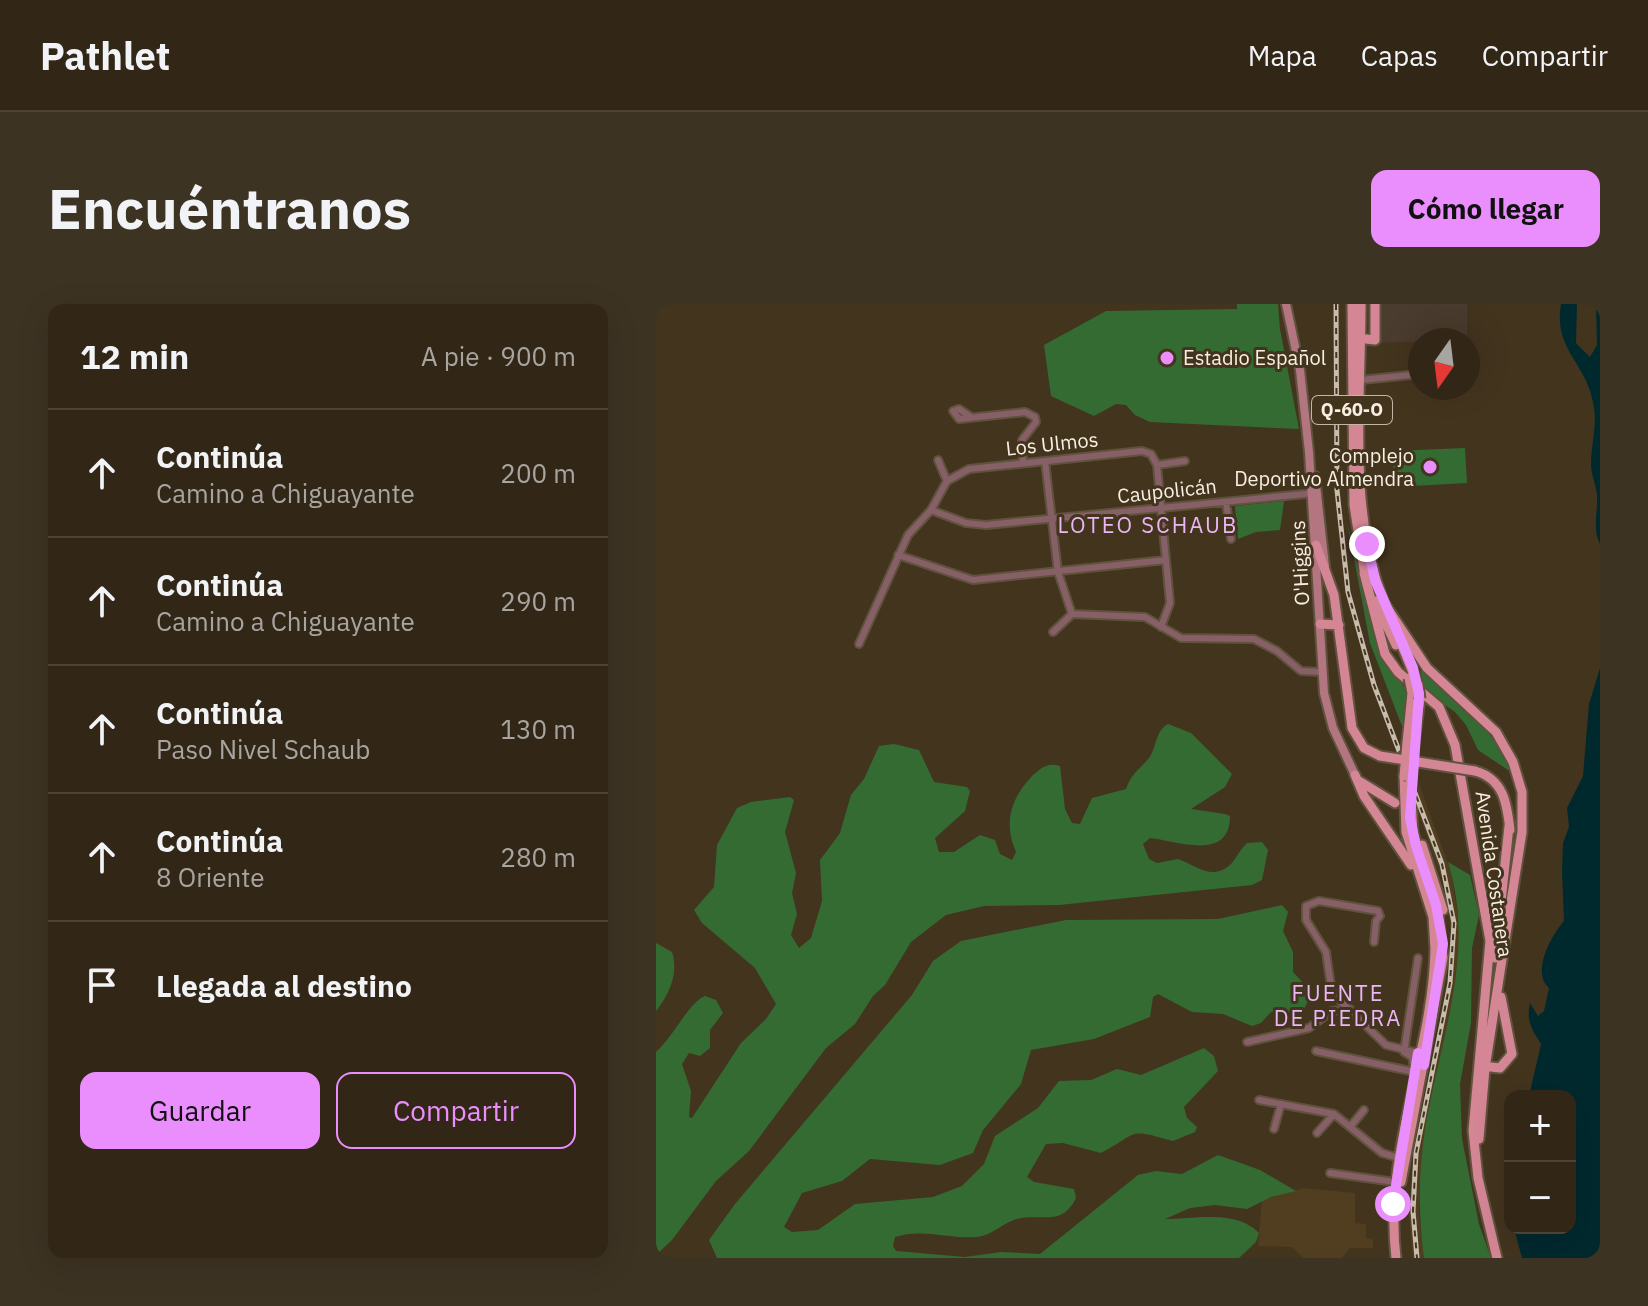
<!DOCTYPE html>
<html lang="es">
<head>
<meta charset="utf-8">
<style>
	:root { --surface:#322716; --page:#3d3323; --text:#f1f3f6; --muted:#a8a5a1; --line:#4d4435; --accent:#ea8dfd }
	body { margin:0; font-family:"IBM Plex Sans",sans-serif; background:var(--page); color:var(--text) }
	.controls { position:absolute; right:24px; bottom:24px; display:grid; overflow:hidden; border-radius:16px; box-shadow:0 8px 32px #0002 }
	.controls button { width:72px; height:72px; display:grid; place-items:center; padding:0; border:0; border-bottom:2px solid var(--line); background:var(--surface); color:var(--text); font:40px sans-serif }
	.compass { position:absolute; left:752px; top:24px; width:72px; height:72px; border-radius:50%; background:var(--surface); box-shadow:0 8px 32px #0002; rotate:194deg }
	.stop { position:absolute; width:24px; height:24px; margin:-18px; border:6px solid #ea8dfd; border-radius:50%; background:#fff }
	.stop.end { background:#ea8dfd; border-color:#fff; box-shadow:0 2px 8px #0008 }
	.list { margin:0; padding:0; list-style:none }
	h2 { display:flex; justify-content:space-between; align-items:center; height:104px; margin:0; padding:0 32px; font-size:34px }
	h2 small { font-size:26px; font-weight:400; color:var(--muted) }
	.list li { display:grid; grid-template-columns:52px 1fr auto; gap:24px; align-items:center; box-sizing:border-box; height:128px; padding:0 32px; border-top:2px solid var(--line) }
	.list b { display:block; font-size:30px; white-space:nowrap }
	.list p { margin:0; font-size:26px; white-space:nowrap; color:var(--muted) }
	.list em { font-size:26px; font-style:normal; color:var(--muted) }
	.actions { display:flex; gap:16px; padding:24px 32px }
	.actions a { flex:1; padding:18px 0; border:2px solid var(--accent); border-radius:16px; text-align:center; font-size:28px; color:var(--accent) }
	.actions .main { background:var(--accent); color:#111 }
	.icon { flex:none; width:44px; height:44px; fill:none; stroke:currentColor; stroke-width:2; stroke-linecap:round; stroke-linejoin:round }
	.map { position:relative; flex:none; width:944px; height:954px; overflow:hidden; border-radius:16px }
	header { display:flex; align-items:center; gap:48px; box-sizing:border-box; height:112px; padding:0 40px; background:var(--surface); border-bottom:2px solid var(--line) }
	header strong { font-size:38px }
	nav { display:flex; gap:44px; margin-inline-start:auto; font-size:28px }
	.intro { display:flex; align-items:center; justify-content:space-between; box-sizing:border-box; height:192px; padding:0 48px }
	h1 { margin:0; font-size:56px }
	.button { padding:20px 36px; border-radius:16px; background:var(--accent); color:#111; font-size:28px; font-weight:700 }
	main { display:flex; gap:48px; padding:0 48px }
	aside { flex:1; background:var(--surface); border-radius:16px; box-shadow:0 8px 32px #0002 }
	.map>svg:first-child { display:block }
	.commercial { fill:#4a3c2e }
	.built { fill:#513e20 }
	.green { fill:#346b33 }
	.water { fill:#00292e }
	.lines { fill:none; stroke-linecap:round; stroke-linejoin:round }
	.street-casing { stroke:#60523d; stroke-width:10 }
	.secondary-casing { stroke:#60523d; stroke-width:12 }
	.primary-casing { stroke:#60523d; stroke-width:13 }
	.street { stroke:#876067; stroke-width:6 }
	.secondary { stroke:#b37681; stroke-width:8 }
	.primary { stroke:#d48695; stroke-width:9 }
	.rail-casing { stroke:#c8bdad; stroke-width:5 }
	.rail { stroke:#43341e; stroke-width:2; stroke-dasharray:6; stroke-linecap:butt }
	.primary-bridge-casing { stroke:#60523d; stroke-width:13; stroke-linecap:butt }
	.primary-bridge { stroke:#d48695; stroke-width:9 }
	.route { stroke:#ea8dfd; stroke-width:10 }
	.poi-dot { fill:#ea8dfd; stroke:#43341e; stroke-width:3 }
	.labels { text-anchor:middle; stroke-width:6; stroke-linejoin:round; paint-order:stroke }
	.shield { fill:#43341e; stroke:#c2b7a7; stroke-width:2 }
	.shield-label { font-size:18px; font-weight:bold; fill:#f9efe2 }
	.poi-label { font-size:20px; fill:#f9efe2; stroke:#43341e; text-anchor:start }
	.street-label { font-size:20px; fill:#f9efe2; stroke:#43341e }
	.neighbourhood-label { font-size:22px; letter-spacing:2px; fill:#eab6f4; stroke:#43341e }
</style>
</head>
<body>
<header>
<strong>Pathlet</strong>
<nav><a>Mapa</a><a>Capas</a><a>Compartir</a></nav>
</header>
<div class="intro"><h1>Encuéntranos</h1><a class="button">Cómo llegar</a></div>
<main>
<aside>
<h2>12 min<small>A pie · 900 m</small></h2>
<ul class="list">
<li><svg class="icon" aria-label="ahead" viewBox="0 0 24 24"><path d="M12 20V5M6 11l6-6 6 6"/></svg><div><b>Continúa</b><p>Camino a Chiguayante</p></div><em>200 m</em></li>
<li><svg class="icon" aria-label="ahead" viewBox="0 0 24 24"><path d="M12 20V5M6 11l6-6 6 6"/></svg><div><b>Continúa</b><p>Camino a Chiguayante</p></div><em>290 m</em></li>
<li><svg class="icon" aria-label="ahead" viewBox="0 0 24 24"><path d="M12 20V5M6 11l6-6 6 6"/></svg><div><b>Continúa</b><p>Paso Nivel Schaub</p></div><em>130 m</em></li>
<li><svg class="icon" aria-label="ahead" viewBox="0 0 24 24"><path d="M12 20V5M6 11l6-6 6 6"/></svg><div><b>Continúa</b><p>8 Oriente</p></div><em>280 m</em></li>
<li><svg class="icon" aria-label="arrive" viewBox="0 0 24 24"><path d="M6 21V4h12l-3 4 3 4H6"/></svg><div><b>Llegada al destino</b></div></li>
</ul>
<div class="actions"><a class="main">Guardar</a><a>Compartir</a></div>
</aside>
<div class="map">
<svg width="944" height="954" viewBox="0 0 944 954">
	<rect width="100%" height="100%" fill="#43341e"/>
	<path class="commercial" d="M716 0H811V36L715 39Z"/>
	<path class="built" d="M763 480 795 568 805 632 799 685 773 806 766 858 763 909 768 954H757L753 912 756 867 791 684 796 634 787 577 759 499Z
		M647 884 699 889V919L710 920V934L717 935V944H694L686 954H647L636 943 602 942 606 896Z"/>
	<path class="green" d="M581 0H622L624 25 643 125 494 118 479 111 470 101 460 100 438 112 395 92 388 41 450 7 581 5Z
		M809 144 811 179 738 183 737 147Z
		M628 197 624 226 600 228 582 235 579 202Z
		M691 218 724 348 751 387 749 430 714 339Z
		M764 366C802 396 837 425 858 470L822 446 810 421 799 408 769 387Z
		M512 420 535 429 576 470 569 483 535 505 569 510 574 512C574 558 521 537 494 534L487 540 493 555 501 559 522 555C540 561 556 578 575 560 581 554 584 545 591 539L606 538 612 546 606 576 596 581 403 601 328 602 290 611 255 638 229 681 217 692 199 720 170 744 93 847 60 877 16 936 0 951V748C18 732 33 698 49 692L60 696 67 709 54 726V744L44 752 33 749 26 760 35 787 33 813 36 814 85 739 110 715 120 700 99 664 46 619 38 606 58 583 61 541 81 504 95 498 134 493 138 496 129 528 140 569 136 589 141 610 135 631 143 644 155 634 166 597 164 556 184 529 195 491 208 475 223 442 238 440 263 446 278 478 311 483 314 487 309 507 279 534 283 548H298L324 531 339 536 344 550 356 556 360 548C347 519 355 494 376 472 385 464 391 458 404 462L409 505 416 519 424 520 436 494 470 485C475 470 483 466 493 454 501 443 499 427 512 420Z
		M792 558 814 571 823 611 816 644 815 719 804 780 806 835 823 920 835 954H768C761 904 763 852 773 803 790 719 818 642 792 558Z
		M626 601 632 608 627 627 637 648V668L650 682 653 695 646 709 615 708 605 719 596 722 567 710 536 708 502 690 497 693 494 713 438 735 375 746 365 780 327 826 317 849 284 861 214 855 186 877 146 889 128 923 136 928 162 926 199 900 277 893 306 882 328 860 339 832 382 804 403 777 435 776 461 765 485 771 548 744 558 752 562 767 528 803 531 814 541 823 539 828 517 837C469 824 485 828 445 849L407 839 390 840 371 873 378 878 418 885 420 894C406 923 386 909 361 915 346 919 336 932 320 933 293 935 265 924 239 933L237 942 240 947 309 953 345 948 384 950 482 871 500 867 526 870 562 851 604 866 640 887 615 893 591 905 559 901 534 904 509 915C538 915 580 905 603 929L600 938 583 954H61L53 936 79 900 256 691 277 657 305 637 410 616 562 615Z
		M0 639 16 648C23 669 13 691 0 707Z"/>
	<path class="water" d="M905 0H921L920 39 934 53 941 41 940 0H944V240C936 225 942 208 941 191 940 181 935 170 935 160 935 141 941 122 938 104 932 58 897 48 905 0Z
		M944 364V954H866L858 924H914V792H873L885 740C876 726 870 717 874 699L882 712 888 707 893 684C875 668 895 632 908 617L906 567 907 539 913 523 911 504 927 472 933 400Z"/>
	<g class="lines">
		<defs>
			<path id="street" d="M705 76 764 70
				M315 113 303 105 297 107 303 115 369 108 379 113 380 118 366 136 367 159
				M282 156 291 177
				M389 157 402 268 416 310
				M501 161 529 157
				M570 198 575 235
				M275 206 310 219 330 221 659 189
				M242 251 317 276 510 256
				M416 310 489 313 525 334 598 335 621 347 645 367 665 368
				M397 328 416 310
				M203 340 252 231 275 206 291 177 313 165 486 147 495 150 501 161 514 299 505 323
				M718 638 720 617 724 612 722 607 663 597 650 602V616L670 648 676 689 730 741 762 749
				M591 738 653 724 676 707 694 705
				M660 747 759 768 756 753 748 748
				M748 748 762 654
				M603 796 678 810 726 849 743 854
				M694 823 708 806
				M618 825 625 800
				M661 829 678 810
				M674 869 739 878"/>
			<path id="secondary" d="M630 0 644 66 653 148 668 389 677 424 699 471
				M659 172 669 262"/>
			<path id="primary" d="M696 0 698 201 709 272
				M705 0C705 100 691 210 730 304
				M701 34 719 36V0
				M660 241 678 291 696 424 708 444 724 452
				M708 269 729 350 742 368 783 403 799 441 834 637 817 827 822 874 841 954
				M719 297 740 341
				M728 299 771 364 840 428 857 458 866 488V528L829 764 823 835
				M664 320 683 321
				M742 332 762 381
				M751 439 756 389
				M756 452 764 395
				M819 467C848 475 851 500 854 526
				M699 471 708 492 755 561
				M703 477 739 499
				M766 541 787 606
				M839 654 853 522
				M826 762 844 764 856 750 845 693
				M745 878 787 654 782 610 757 529 754 478
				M740 954C727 848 777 749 779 645L777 613 750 528 748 472"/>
		</defs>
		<use href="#street" class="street-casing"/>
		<use href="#secondary" class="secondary-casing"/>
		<use href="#primary" class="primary-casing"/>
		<use href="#street" class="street"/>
		<use href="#secondary" class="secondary"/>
		<use href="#primary" class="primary"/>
		<defs>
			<path id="rail" d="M680 0 681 186 692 288 718 381 786 560 798 619 794 679 760 849 757 907 761 954"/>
		</defs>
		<use href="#rail" class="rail-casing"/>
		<use href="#rail" class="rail"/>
		<defs>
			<path id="primary-bridge" d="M753 374 756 389
				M762 381 764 395
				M724 452 819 467
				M748 472 751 439
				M754 478 756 453"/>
		</defs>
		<use href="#primary-bridge" class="primary-bridge-casing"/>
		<use href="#primary-bridge" class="primary-bridge"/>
	</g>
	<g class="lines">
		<path class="route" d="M711 240 719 276 757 364 763 390 754 514 760 542 780 601 787 640 768 761 762 749 737 900"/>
	</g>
	<g class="poi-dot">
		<circle cx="511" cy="54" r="8"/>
		<circle cx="774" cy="163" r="8"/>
	</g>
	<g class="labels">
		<rect class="shield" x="656" y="92" width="80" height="28" rx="6"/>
		<g class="shield-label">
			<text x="696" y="112">Q-60-O</text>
		</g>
		<g class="poi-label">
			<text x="527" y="61">Estadio Español</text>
			<text x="758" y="159" text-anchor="end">Complejo<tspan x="758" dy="23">Deportivo Almendra</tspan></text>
		</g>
		<g class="street-label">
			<text transform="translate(396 140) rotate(-6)" y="7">Los Ulmos</text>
			<text transform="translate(511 187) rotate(-6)" y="7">Caupolicán</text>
			<text transform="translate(644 259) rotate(-93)" y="7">O'Higgins</text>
			<text transform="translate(838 570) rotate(82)" y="7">Avenida Costanera</text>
		</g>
		<g class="neighbourhood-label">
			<text x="492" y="229">LOTEO SCHAUB</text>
			<text x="682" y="697">FUENTE<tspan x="682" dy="25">DE PIEDRA</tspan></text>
		</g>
	</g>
</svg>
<div class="controls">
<button>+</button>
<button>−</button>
</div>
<svg class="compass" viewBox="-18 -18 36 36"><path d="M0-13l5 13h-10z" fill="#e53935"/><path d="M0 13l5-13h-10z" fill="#a8a5a1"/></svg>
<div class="stop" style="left:737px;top:900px"></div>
<div class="stop end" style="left:711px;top:240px"></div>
</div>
</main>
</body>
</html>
